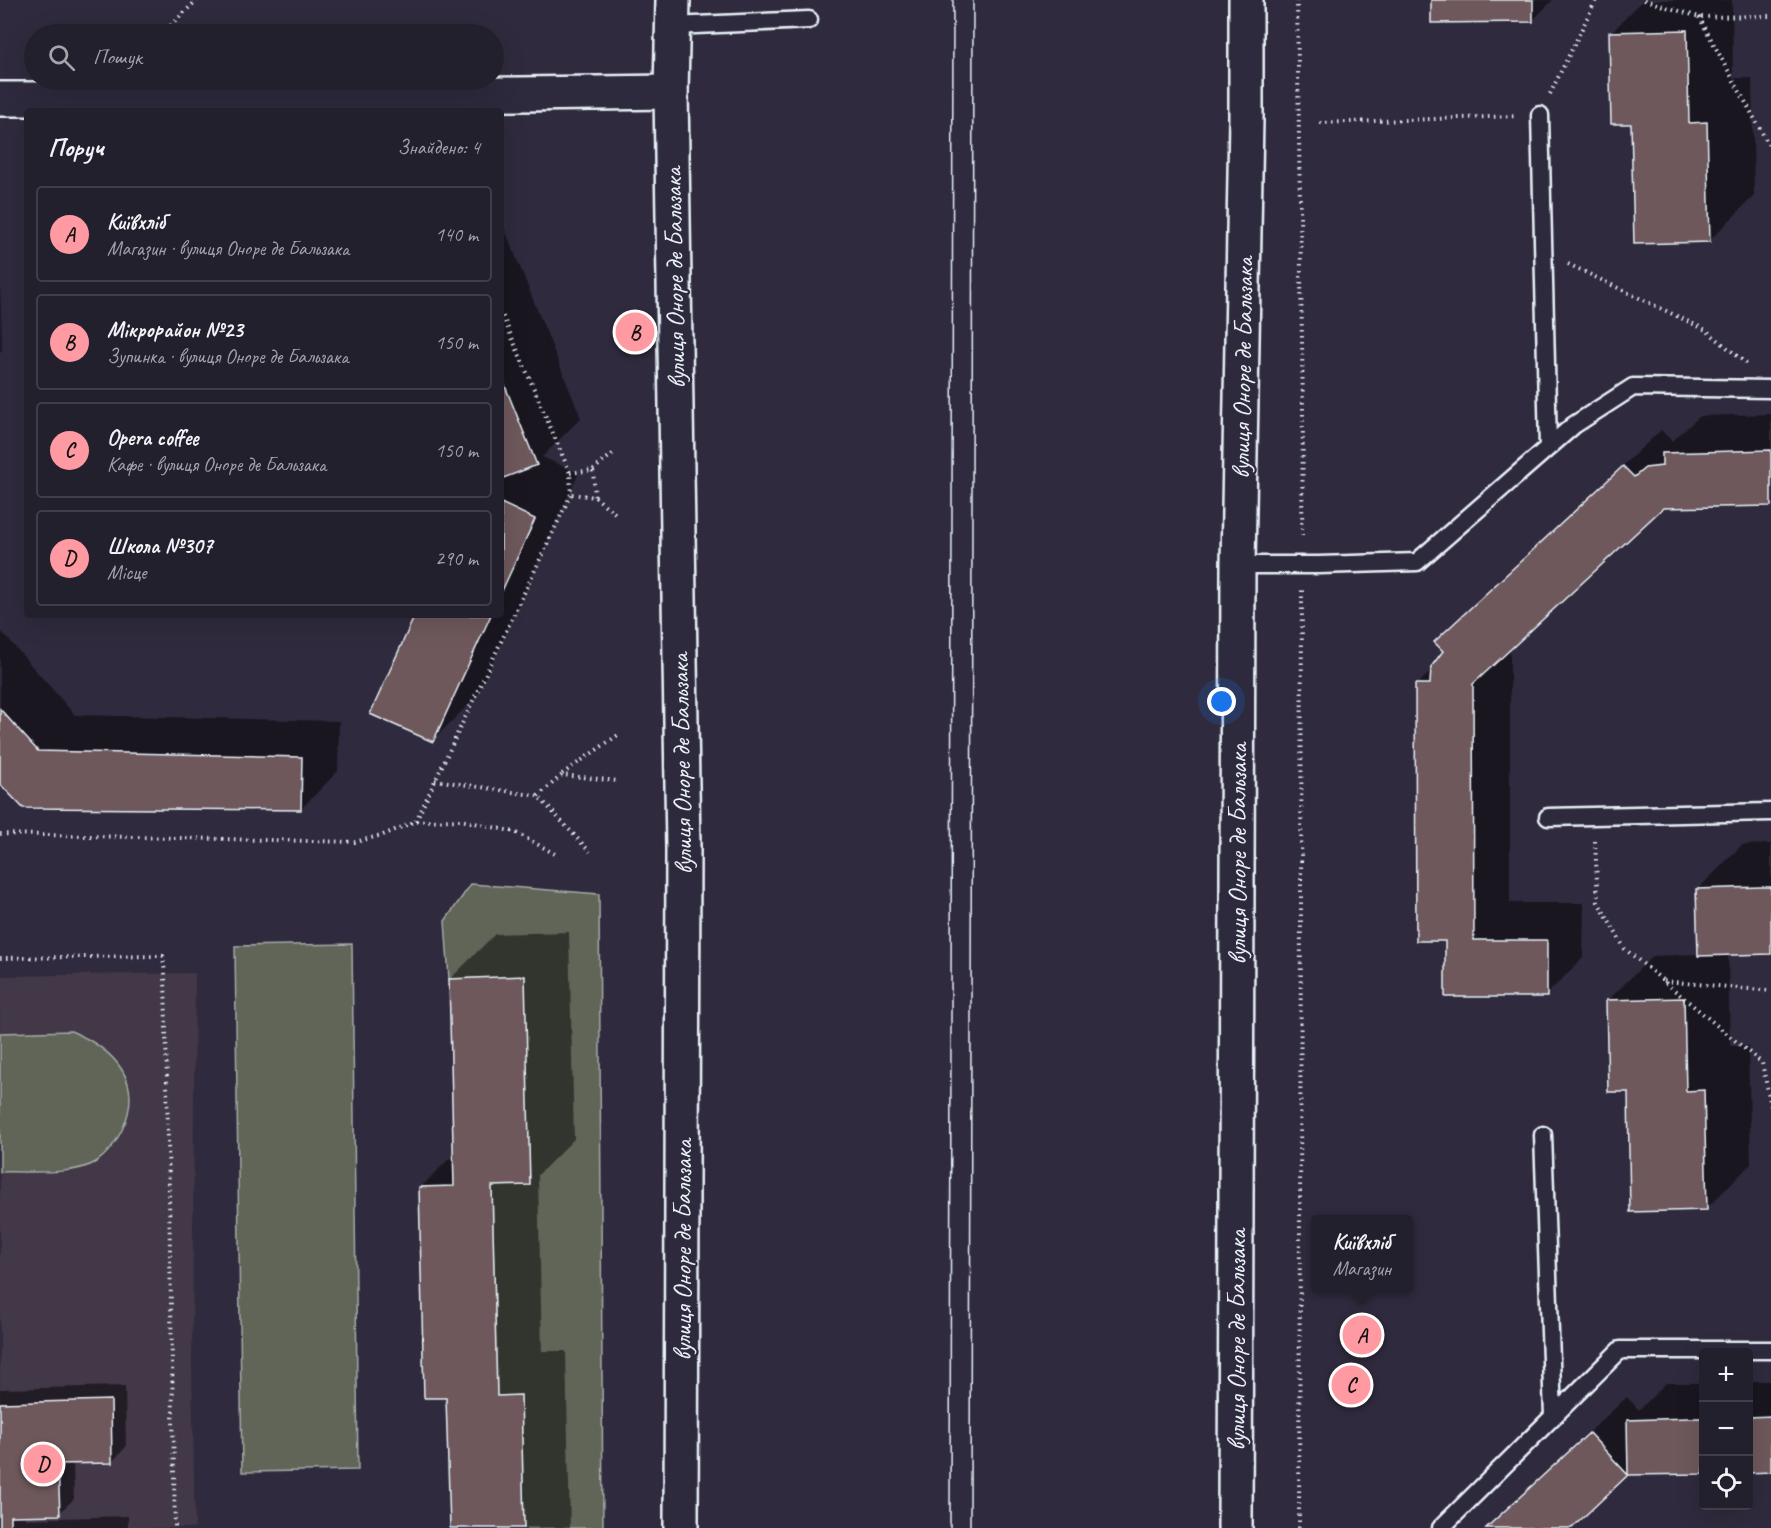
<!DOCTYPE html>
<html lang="uk">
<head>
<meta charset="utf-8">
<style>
	:root { --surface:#23202e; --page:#2f2d3a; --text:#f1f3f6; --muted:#a3a3aa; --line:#403e4a; --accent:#ff9aa2 }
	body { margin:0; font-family:Caveat,sans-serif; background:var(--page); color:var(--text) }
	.controls { position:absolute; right:18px; bottom:18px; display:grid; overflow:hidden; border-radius:6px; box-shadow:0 6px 24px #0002 }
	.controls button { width:54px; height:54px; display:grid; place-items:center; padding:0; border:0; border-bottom:2px solid var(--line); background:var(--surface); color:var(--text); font:30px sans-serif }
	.you { position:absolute; left:1222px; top:702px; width:21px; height:21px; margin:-15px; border:4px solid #fff; border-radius:50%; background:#1a73e8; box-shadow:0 0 0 9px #1a73e833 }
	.badge { display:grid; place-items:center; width:39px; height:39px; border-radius:50%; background:var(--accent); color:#111; font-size:20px; font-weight:700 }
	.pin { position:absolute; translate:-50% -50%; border:3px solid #fff; box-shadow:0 2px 6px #0006 }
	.popup { position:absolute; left:1311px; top:1215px; width:102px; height:78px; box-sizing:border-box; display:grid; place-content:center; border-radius:6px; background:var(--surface); filter:drop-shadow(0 2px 4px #0005); font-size:20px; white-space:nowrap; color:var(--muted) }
	.popup b { font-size:22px; color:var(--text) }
	.popup::after { content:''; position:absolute; left:50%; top:100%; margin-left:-12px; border:12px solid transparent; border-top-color:var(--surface) }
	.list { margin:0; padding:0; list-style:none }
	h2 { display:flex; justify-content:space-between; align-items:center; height:78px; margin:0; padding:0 24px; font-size:26px }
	h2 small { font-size:20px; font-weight:400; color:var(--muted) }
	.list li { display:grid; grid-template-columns:39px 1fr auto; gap:18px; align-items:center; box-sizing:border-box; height:96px; margin:0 12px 12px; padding:0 12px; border:2px solid var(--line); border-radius:6px }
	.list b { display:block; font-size:22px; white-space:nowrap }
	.list p { margin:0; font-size:20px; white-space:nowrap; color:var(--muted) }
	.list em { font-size:20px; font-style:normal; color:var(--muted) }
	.icon { flex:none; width:33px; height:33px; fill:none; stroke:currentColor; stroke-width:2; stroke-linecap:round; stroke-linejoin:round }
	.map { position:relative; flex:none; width:1771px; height:1528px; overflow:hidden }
	.search { position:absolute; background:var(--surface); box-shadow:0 6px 24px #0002; left:24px; top:24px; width:480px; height:66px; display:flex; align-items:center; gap:15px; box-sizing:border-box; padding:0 21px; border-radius:33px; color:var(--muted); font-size:22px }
	.panel { position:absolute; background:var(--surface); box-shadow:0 6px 24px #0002; left:24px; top:108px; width:480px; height:510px; border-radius:6px }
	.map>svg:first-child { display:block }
	.built { fill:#423846 }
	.green { fill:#616558; stroke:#a4aba8; stroke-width:1.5 }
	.shadow { fill:#0007 }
	.building { fill:#6e595c; stroke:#e8f1f8; stroke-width:1.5 }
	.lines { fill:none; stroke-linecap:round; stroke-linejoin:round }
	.service-casing { stroke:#e8f1f8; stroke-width:21 }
	.minor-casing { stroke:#e8f1f8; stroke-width:38 }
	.tertiary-casing { stroke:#e8f1f8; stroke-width:38 }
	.path { stroke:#e8f1f8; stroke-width:4; stroke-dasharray:1.5 4.5; stroke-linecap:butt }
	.service { stroke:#2f2a3d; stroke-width:16 }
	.minor { stroke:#2f2a3d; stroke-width:33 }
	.tertiary { stroke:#2f2a3d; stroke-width:33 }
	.tram { stroke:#e8f1f8; stroke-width:1.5 }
	.labels { text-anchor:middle; stroke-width:4.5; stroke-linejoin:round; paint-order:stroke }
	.street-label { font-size:26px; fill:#e8f1f8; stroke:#2f2a3d }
</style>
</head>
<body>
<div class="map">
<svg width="1771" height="1528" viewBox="0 0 1771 1528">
	<rect width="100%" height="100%" fill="#2f2a3d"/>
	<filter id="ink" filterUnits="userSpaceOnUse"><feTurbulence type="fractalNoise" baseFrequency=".0167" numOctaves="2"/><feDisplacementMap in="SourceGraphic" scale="12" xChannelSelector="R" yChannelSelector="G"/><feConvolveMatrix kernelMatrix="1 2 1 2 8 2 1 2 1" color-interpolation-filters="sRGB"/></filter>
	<g filter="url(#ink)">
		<path class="built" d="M195 973 192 1365 195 1528H0V976Z"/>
		<path class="green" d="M471 884 599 894 603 1528H524L521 1396H497L492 1186 530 1185 524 977 449 979 445 921Z
			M352 944 358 1470 242 1472 235 946Z
			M71 1031C115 1050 145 1081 122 1130 116 1142 107 1155 96 1162 73 1176 27 1171 0 1172V1033Z"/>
		<path class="shadow" d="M1432 0H1553L1532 21Z
			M1643 0H1732L1733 78H1752L1754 196 1709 241 1633 123 1611 33Z
			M501 220 581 418 542 457 579 473 477 696 432 741 417 615H501Z
			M0 269 2 350 0 352Z
			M1771 414V504L1662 507 1510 648V903H1584L1583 958 1546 995 1446 939 1417 685 1433 669 1445 651 1436 642 1473 605 1661 430 1672 441 1700 416Z
			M0 630 75 715 339 721 338 771 301 809 0 782Z
			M1771 844V952L1728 954 1730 1046H1748L1751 1164 1706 1209 1630 1090 1608 1000 1653 956 1700 954 1697 890 1742 845Z
			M569 932 574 1139 538 1175 542 1351H566L570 1528H451L448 1396 420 1188 455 1153 450 979 495 934Z
			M1748 1381H1771V1471H1748Z
			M1666 1383H1704V1472L1628 1474 1569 1528H1486L1627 1397 1639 1410Z
			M125 1386 126 1447 112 1462H73L74 1499 59 1513 25 1514V1519L128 1516V1528H0V1389Z"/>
		<path class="building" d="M1431 0H1533V22L1431 23Z
			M1687 30 1689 123 1707 122 1710 242 1634 244 1631 124H1611L1609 32Z
			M501 376 537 465 501 479Z
			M1771 450V506L1663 508 1473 684 1474 940H1547V997H1445V941H1416L1415 684H1430L1431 667 1443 651 1434 642 1623 466 1634 477 1645 468 1662 466V453Z
			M501 503 535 519 501 593Z
			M415 615H491L433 742 370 714Z
			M0 709 38 751 302 757 301 810 23 808 0 784Z
			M1761 887H1771V954L1698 956 1696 889Z
			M525 976 530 1185 492 1186 497 1396 521 1395 524 1528H450L446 1398H424L419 1187 454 1186 449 979Z
			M1684 998 1686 1091 1704 1090 1707 1210 1630 1212 1628 1092H1608L1606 1000Z
			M111 1400 112 1463 58 1464 60 1515 10 1516V1528H0V1403Z
			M1771 1416V1472L1748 1473V1417Z
			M1689 1418H1704V1474L1628 1475 1627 1420Z
			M1589 1433 1628 1475 1572 1528H1486Z"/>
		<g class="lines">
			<defs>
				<path id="service" d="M672 26 809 20
					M1540 115 1548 447
					M1238 565H1319L1417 562 1574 425 1633 387 1771 389
					M1548 817 1771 812
					M1543 1135 1553 1416
					M1441 1528 1620 1350H1771"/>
				<path id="minor" d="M0 99H116L671 92"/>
				<path id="tertiary" d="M673 0 671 92 683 848 681 1528
					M1235 1528 1238 565 1246 119V0"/>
			</defs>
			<use href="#service" class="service-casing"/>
			<use href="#minor" class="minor-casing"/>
			<use href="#tertiary" class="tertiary-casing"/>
			<path class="path" d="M1297 0 1303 411 1302 540
				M1644 0 1699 17 1771 16
				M1699 17 1771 149
				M162 34 197 0
				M1550 94 1596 0
				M1320 123 1517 116
				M1568 264 1706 330 1747 364
				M593 470 615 452
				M570 473 593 470 595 497 571 494
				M595 497 616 514
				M562 774 618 735
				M435 780 538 796 590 852
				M538 796 562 775 618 781
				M416 821 571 494 570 473 501 312
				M0 834 355 842 383 835 416 821 461 820 515 832 555 854
				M1595 841 1598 902 1625 949 1762 1063 1771 1106
				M0 958 163 956 165 973 175 1528
				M1664 981 1771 991
				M1299 1528 1302 590"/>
			<use href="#service" class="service"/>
			<use href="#minor" class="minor"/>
			<use href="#tertiary" class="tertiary"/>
			<path class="tram" d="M950 1528 953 0
				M970 1528 973 0"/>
		</g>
	</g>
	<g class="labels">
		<g class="street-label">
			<text transform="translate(674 278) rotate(-91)" y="9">вулиця Оноре де Бальзака</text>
			<text transform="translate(1242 368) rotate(-89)" y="9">вулиця Оноре де Бальзака</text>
			<text transform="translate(681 764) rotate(-91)" y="9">вулиця Оноре де Бальзака</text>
			<text transform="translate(1237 854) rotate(-90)" y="9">вулиця Оноре де Бальзака</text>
			<text transform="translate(682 1250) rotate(-90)" y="9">вулиця Оноре де Бальзака</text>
			<text transform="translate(1236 1340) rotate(-90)" y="9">вулиця Оноре де Бальзака</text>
		</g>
	</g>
</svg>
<div class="controls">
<button>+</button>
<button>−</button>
<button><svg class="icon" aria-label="locate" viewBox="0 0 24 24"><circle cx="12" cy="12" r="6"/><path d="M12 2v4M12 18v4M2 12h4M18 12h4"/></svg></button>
</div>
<div class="you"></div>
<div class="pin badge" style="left:1362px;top:1335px">A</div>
<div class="popup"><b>Київхліб</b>Магазин</div>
<div class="pin badge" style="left:635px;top:332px">B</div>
<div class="pin badge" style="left:1351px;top:1385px">C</div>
<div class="pin badge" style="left:43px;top:1464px">D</div>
<div class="search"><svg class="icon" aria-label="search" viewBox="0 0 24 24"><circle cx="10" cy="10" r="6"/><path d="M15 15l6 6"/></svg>Пошук</div>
<section class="panel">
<h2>Поруч<small>Знайдено: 4</small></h2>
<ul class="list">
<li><span class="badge">A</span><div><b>Київхліб</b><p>Магазин · вулиця Оноре де Бальзака</p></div><em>140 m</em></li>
<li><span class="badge">B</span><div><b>Мікрорайон №23</b><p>Зупинка · вулиця Оноре де Бальзака</p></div><em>150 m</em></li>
<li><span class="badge">C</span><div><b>Opera coffee</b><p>Кафе · вулиця Оноре де Бальзака</p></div><em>150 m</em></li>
<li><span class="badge">D</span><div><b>Школа №307</b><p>Місце</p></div><em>290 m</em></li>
</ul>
</section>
</div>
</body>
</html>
